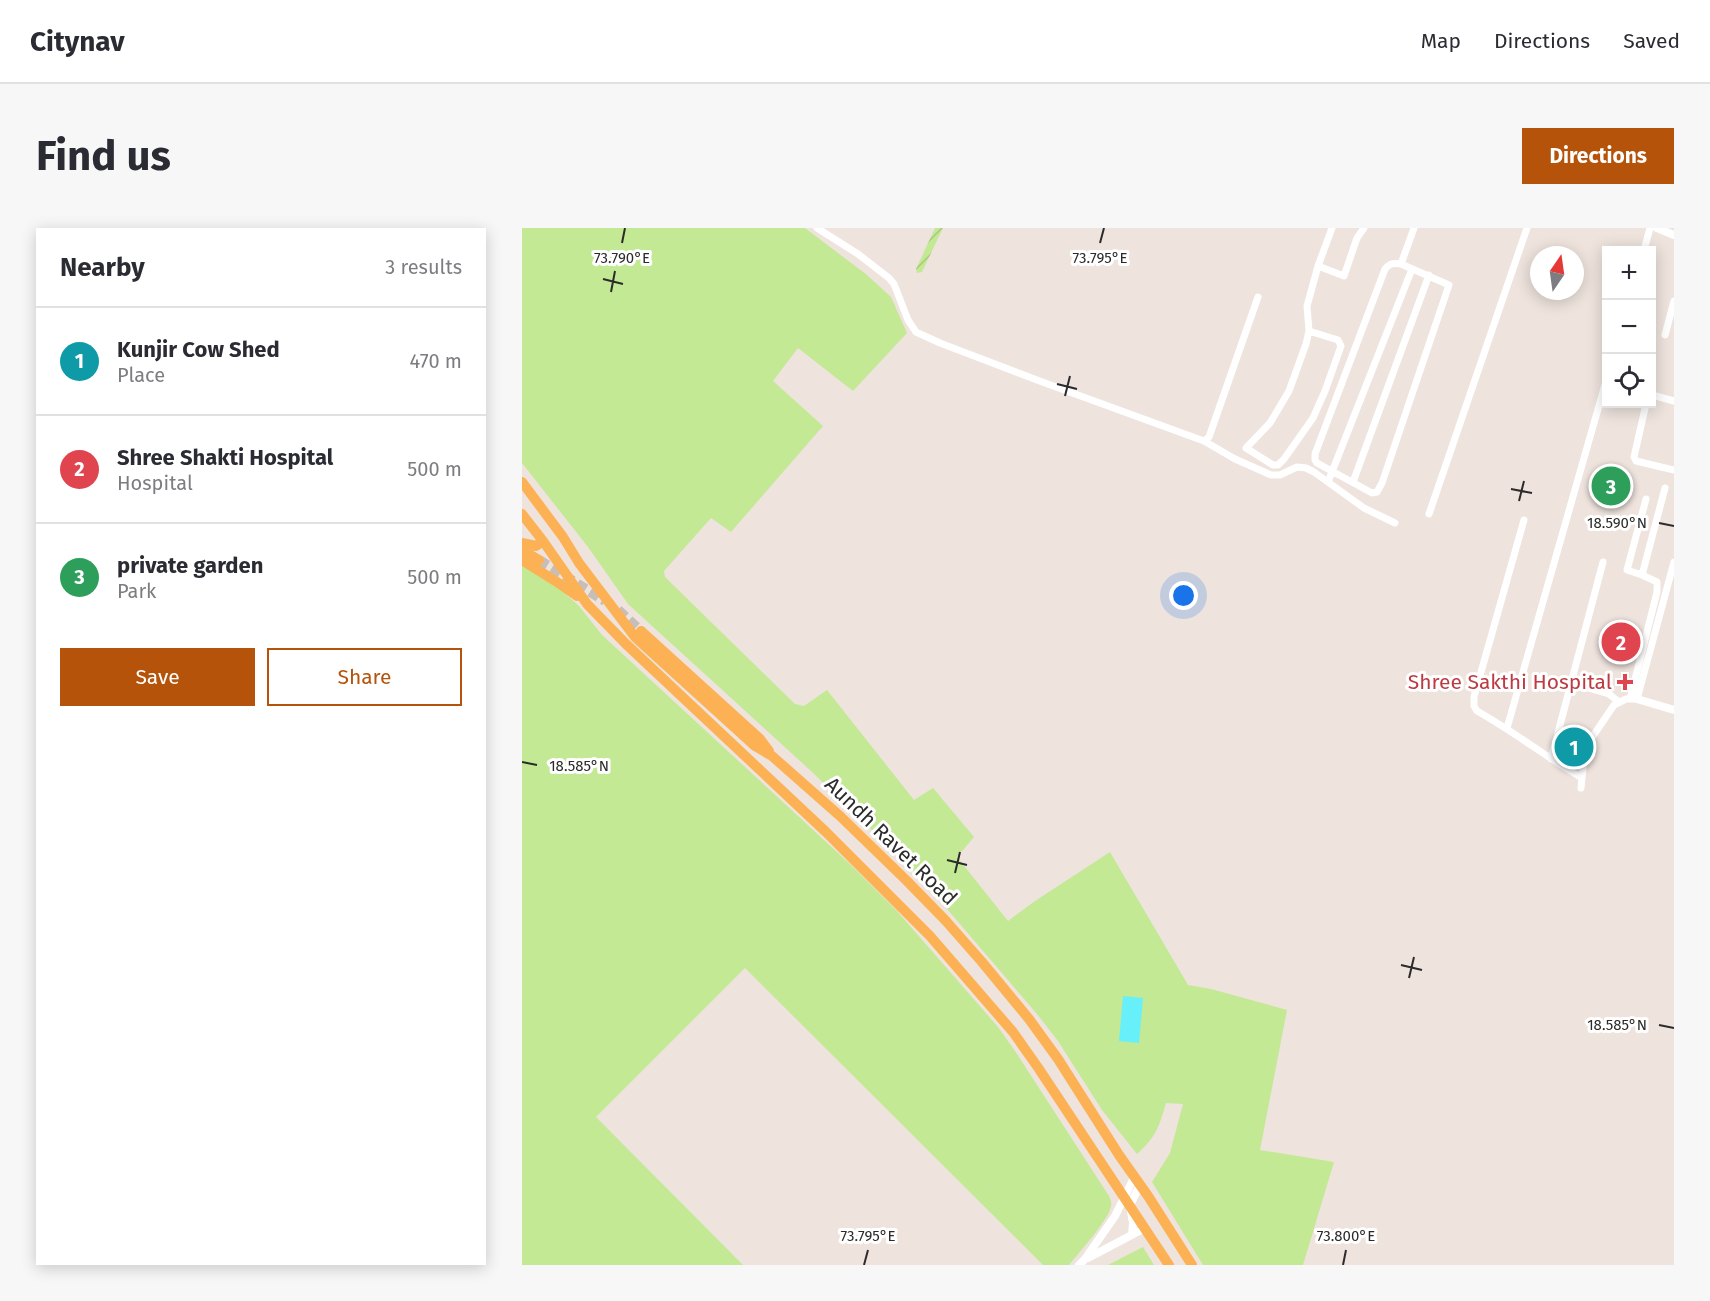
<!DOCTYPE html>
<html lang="en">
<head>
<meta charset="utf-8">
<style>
	:root { --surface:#fff; --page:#f7f7f7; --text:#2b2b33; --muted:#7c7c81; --line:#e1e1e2; --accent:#b45309 }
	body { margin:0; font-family:"Fira Sans",sans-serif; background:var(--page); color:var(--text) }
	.controls { position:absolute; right:18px; top:18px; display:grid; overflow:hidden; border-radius:0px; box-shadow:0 3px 15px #0003 }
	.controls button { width:54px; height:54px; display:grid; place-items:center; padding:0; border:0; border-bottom:2px solid var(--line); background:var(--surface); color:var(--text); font:30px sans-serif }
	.compass { position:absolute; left:1008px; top:18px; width:54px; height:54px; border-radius:50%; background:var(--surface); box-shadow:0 3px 15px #0003; rotate:13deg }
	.you { position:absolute; left:662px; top:368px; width:21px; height:21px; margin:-15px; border:4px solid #fff; border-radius:50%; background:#1a73e8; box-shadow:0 0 0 9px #1a73e833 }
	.badge { display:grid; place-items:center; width:39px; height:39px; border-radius:50%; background:var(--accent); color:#fff; font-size:20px; font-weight:700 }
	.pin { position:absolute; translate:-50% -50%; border:3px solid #fff; box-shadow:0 2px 6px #0006 }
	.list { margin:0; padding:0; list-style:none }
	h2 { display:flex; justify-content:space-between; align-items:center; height:78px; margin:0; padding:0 24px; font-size:26px }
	h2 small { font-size:20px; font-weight:400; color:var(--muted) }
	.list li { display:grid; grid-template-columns:39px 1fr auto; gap:18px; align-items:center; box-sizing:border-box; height:108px; padding:0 24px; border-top:2px solid var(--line) }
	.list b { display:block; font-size:22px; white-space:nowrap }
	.list p { margin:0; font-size:20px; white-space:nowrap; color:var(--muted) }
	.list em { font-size:20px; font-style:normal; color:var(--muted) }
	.actions { display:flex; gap:12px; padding:18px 24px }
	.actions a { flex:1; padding:14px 0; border:2px solid var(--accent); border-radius:0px; text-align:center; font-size:21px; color:var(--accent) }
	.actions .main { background:var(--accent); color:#fff }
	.icon { flex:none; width:33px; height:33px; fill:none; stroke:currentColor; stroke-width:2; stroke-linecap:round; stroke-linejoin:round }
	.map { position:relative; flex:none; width:1152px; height:1037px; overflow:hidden; border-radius:0px }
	header { display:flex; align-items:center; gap:36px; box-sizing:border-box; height:84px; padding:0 30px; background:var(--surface); border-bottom:2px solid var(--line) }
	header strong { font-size:28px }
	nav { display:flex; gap:33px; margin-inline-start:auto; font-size:21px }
	.intro { display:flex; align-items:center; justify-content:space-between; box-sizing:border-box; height:144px; padding:0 36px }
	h1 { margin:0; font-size:42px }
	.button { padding:15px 27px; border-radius:0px; background:var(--accent); color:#fff; font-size:21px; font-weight:700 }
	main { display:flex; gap:36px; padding:0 36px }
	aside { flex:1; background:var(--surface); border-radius:0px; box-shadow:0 3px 15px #0003 }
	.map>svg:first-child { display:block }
	.grass { fill:#c3e995 }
	.garden { fill:url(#garden-furrows) }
	.water { fill:#67f0f9 }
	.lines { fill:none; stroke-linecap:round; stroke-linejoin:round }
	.primary-tunnel { stroke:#c7beb9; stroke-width:10; stroke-dasharray:10 5; stroke-linecap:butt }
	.minor { stroke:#fff; stroke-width:7 }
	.tertiary { stroke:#fff; stroke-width:8 }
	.primary { stroke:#fcb254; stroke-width:10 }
	.ticks { fill:none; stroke:#2b2b2b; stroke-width:2 }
	.health-dot { fill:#e0444e; stroke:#fff; stroke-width:2 }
	.labels { text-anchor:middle; stroke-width:6; stroke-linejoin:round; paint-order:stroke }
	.health-label { font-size:21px; fill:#be3a42; stroke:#fff; text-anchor:end }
	.street-label { font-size:21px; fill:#2b2b2b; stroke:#fff }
	.ticks-label { font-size:15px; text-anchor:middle; fill:#2b2b2b; stroke:#fff; stroke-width:6; stroke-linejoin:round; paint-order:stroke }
</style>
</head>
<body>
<header>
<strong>Citynav</strong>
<nav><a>Map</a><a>Directions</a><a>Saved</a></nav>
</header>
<div class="intro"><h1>Find us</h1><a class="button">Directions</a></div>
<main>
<aside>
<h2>Nearby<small>3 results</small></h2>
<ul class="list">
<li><span class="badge" style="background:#0f9aa8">1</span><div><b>Kunjir Cow Shed</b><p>Place</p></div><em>470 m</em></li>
<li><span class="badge" style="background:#e0444e">2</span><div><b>Shree Shakti Hospital</b><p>Hospital</p></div><em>500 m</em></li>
<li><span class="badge" style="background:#2e9e5b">3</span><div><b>private garden</b><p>Park</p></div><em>500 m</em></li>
</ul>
<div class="actions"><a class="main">Save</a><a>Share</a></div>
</aside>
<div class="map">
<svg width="1152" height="1037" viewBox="0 0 1152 1037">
	<defs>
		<pattern id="garden-furrows" width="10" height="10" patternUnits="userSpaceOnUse" patternTransform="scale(1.5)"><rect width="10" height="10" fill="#c3e995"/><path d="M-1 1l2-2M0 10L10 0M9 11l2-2" fill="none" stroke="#a8c881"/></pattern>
	</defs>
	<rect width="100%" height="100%" fill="#eee3dd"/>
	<path class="grass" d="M0 0H283L345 47 369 69 385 105 331 163 276 120 251 153 301 198 209 304 189 290 142 343 143 349 273 476 282 478 305 462 392 572 411 560 452 609 435 629 486 693 513 673 588 624 666 757 689 761 765 782 738 922 812 934 781 1037H681L630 954 648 925 661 876 644 875C637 899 634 909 615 926L580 882 536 813 515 786 396 647 289 543 106 376 66 319 0 235Z
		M1086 242 1101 246 1093 275 1077 270Z
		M0 337 38 361 57 378 80 407 328 636 375 683 476 799 493 823 587 968C588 971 590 974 589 978 588 990 556 1026 547 1037H521L223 740 74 889 221 1037H0Z
		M621 1019 632 1037H586Z"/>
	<path class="garden" d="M413 0H421L400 44 395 45 394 41Z"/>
	<path class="water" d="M601 768 621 770 617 815 597 813Z"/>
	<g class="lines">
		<path class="primary-tunnel" d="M17 332 83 373
			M96 382 119 403"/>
		<path class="minor" d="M295 0 336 26 367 50 372 56 386 92 394 104 418 115 523 155 682 213 713 231 749 247H758L775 239 784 240 792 244 842 280 873 295
			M1122 22 1128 0
			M879 36C871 35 868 35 863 41L793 226V232L795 235 850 265 855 264 860 255 927 57 879 36 892 0
			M796 38 822 48 835 10 842 0
			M787 103 816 112 819 118 803 163 791 190 762 231 756 237H751L724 220 748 195 767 163 784 116 787 103 785 78 796 38 810 0
			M1143 107 1152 73
			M1130 167 1152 173
			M1124 176 1112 229 1114 233 1152 242
			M682 213 687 209 736 69
			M806 254 890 41
			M831 254 907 47
			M907 286 1005 0
			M1002 292 952 469V478L955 483C991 503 1024 529 1060 550
			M1120 347 1105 342 1124 271
			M1049 455 1087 466 1097 474
			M1108 471 1135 364V354L1120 347 1143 260
			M985 500 1084 153
			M1029 531 1081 334
			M1059 560 1062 530 1069 511 1092 477 1104 471H1115L1152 334"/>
		<path class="tertiary" d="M1135 0 1152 7
			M1115 471 1152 482
			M610 1006 611 995 608 977 618 957
			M566 1030 623 1000
			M557 1037 563 1031 593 988 612 950"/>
		<path class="primary" d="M0 254 41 309 57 335 113 409 233 518 250 528 318 588 385 653 424 693 460 734 507 791 536 831 597 927 626 968 670 1037
			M0 286 21 313 65 376 104 416 304 604 408 708 491 804 517 841 647 1037
			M0 315 14 318 21 313
			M0 322 17 332
			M0 332 35 354 55 368
			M119 403 238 511 247 523"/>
	</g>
	<path class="ticks" d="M100 15 103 0M578 15 582 0M81 51 101 56M89 64 93 43M535 156 555 161M543 168 548 148M989 261 1010 265M997 273 1002 253M1137 295 1152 298M0 534 15 537M425 632 445 637M433 645 438 624M879 737 900 742M887 750 892 729M1137 797 1152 800M342 1037 346 1022M821 1037 824 1022"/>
	<path class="health-dot" d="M1100 445h6v6h6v6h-6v6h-6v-6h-6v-6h6z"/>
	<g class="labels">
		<g class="health-label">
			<text x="1090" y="461">Shree Sakthi Hospital</text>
		</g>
		<g class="street-label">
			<text transform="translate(369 613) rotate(44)" y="7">Aundh Ravet Road</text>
		</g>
	</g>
	<g class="ticks-label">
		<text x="100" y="35">73.790°E</text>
		<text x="578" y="35">73.795°E</text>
		<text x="1095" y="300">18.590°N</text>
		<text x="57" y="543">18.585°N</text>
		<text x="1095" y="802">18.585°N</text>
		<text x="346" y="1013">73.795°E</text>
		<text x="824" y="1013">73.800°E</text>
	</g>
</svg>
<div class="controls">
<button>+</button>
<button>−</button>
<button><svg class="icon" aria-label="locate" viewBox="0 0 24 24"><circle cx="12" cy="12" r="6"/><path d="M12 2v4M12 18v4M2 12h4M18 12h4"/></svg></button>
</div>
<svg class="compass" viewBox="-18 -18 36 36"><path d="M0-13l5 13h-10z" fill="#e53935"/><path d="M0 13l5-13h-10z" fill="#7c7c81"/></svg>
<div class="you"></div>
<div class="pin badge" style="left:1052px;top:519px;background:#0f9aa8">1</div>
<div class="pin badge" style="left:1099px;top:414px;background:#e0444e">2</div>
<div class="pin badge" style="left:1089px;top:258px;background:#2e9e5b">3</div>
</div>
</main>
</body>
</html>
